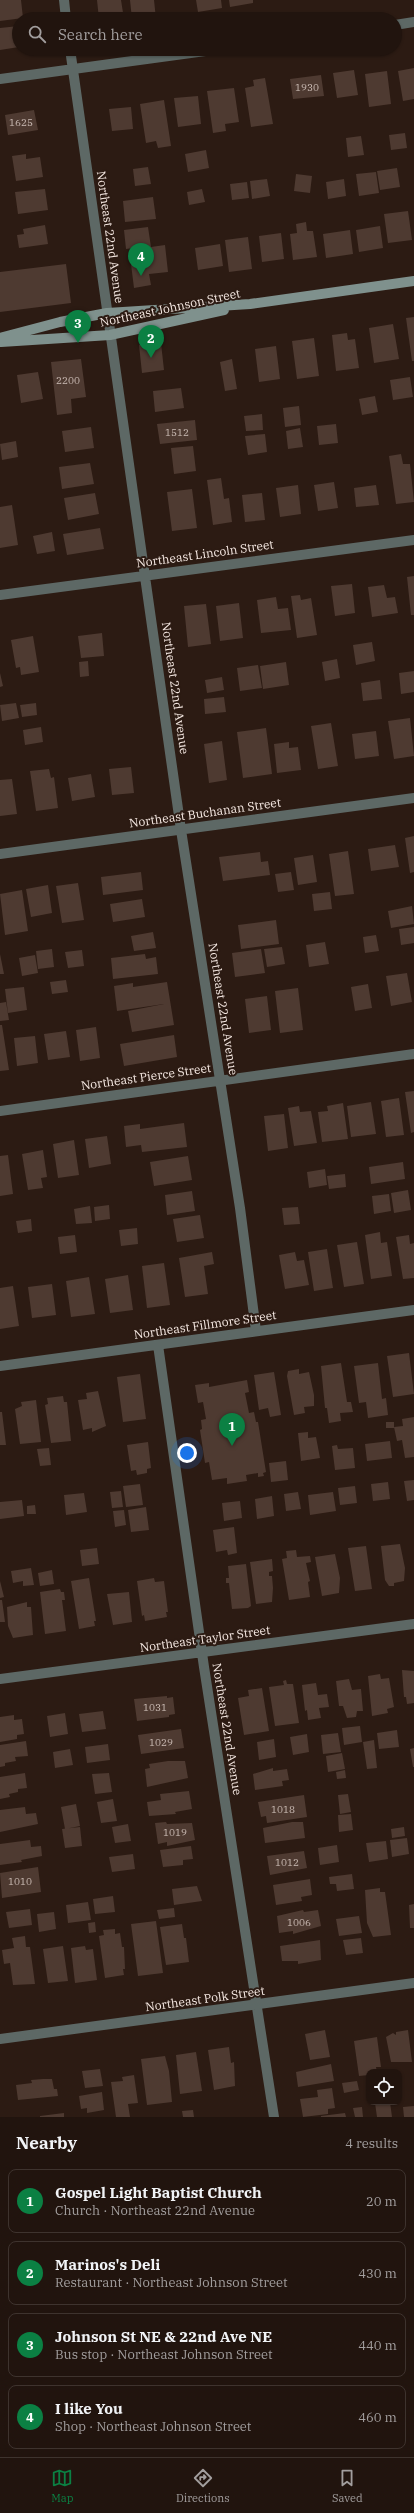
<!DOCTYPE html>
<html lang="en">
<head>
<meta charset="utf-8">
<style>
	:root { --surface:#21140e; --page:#291d17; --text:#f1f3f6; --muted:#a29e9e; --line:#3e332e; --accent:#0b8043 }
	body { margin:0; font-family:"IBM Plex Serif",serif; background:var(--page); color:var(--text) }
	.controls { position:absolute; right:12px; bottom:12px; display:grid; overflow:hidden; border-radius:8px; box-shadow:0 1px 3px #0004 }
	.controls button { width:36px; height:36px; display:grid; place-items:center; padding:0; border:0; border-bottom:1px solid var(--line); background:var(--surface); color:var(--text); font:20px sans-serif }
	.you { position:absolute; left:187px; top:1453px; width:14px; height:14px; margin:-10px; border:3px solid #fff; border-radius:50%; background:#1a73e8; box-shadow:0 0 0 6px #1a73e833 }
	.badge { display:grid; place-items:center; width:26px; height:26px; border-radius:50%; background:var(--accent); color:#fff; font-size:13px; font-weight:700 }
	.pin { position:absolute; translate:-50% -33px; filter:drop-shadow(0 1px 2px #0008) }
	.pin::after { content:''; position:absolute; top:21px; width:14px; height:12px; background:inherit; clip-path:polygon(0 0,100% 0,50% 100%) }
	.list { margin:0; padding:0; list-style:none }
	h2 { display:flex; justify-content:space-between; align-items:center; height:52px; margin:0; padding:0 16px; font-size:17px }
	h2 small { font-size:13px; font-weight:400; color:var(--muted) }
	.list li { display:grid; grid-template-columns:26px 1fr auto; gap:12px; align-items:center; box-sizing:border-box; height:64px; margin:0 8px 8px; padding:0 8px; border:1px solid var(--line); border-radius:8px }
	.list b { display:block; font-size:15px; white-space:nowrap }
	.list p { margin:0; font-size:13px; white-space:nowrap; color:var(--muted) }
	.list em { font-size:13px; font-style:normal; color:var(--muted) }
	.icon { flex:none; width:22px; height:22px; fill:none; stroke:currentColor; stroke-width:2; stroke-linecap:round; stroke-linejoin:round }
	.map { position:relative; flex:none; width:414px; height:2117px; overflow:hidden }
	.search { position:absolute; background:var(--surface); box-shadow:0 1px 3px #0004; left:12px; right:12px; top:12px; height:44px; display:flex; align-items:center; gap:10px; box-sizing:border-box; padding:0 14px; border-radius:22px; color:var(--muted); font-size:15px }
	.sheet { height:340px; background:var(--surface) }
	nav { display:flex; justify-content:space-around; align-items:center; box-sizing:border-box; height:56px; border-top:1px solid var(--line); background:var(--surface); font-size:11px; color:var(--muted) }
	nav a { display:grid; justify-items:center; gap:2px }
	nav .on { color:var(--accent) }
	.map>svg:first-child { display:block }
	.building { fill:#4e3a31 }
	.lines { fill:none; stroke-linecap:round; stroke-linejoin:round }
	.street { stroke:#5d6865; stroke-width:10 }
	.secondary { stroke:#7f918d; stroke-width:10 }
	.labels { text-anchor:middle; stroke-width:4; stroke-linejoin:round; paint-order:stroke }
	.number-label { font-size:10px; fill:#ccbdb6 }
	.street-label { font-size:12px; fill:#f6e9e3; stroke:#2c1b13 }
</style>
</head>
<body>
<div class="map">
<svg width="414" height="2117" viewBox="0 0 414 2117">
	<rect width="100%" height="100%" fill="#2c1b13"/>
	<path class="building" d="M0 0H21L23 18 0 21Z
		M97 0H121L124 19H99Z
		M130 0H154L156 19H132Z
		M196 0H221L222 8 198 12Z
		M229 0H253V3L230 7Z
		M19 26V47L0 50V28Z
		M414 68V99L403 101 398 71Z
		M354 70 358 95 337 98 333 73Z
		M387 71 391 104 369 107 365 74Z
		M321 75 324 96 293 99 290 79Z
		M265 78 273 124 251 127 245 88 254 86 253 80Z
		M234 88 239 122 225 124 226 131 213 133 207 91Z
		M198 96 201 124 178 127 174 98Z
		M164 100 171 146 158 148 156 141 146 143 140 104Z
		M131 107 133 129 112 131 109 109Z
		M34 110 38 130 8 135 5 115Z
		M405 133 407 148 391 150 389 135Z
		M361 136 364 155 348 157 346 138Z
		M206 150 209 168 188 172 185 154Z
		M26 154V159L40 157 43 177 16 181 12 156Z
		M148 167 151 184 135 186 133 169Z
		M397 168 400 187 380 190 377 171Z
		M376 172 379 193 359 196 356 174Z
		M296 174 312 176 310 193 294 191Z
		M267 179 270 196 252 199 250 181Z
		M344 179 346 196 328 199 326 182Z
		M247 182 249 198 232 200 230 184Z
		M45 189 48 210 18 214 15 192Z
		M202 189 205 202 189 205 187 192Z
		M153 197 156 219 125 222 123 201Z
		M408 211 412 240 388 243 384 214Z
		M306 222 307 231H313L317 257 293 260 290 234 297 233 296 224Z
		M45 225 48 244 19 248 17 235 24 234 23 229Z
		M380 226 383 248 359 252 356 230Z
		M148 227 151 247 165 245 168 272 149 274 151 285 134 288 131 264 144 262 142 247 126 249 124 230Z
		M350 230 353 254 326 258 323 234Z
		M281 233 284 259 262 262 259 236Z
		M248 237 252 269 229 272 225 240Z
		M220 244 223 266 198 270 195 248Z
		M66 264 71 303 0 312V272Z
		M414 317V361H412L406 318Z
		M393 324 399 359 374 363 369 328Z
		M347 333 348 340 355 339 359 368 336 371 332 335Z
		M314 338 319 376 297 379 292 341Z
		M161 343 164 370 142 373 139 345Z
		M276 346 280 379 259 382 255 349Z
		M81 359 86 397 71 399 72 413 57 415 51 362Z
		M232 359 237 389 225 391 220 362Z
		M38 372 43 399 21 403 17 375Z
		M410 377 413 397 393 400 390 380Z
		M181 388 184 408 155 412 153 391Z
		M375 396 378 412 362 415 359 399Z
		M299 406 301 425 285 427 283 408Z
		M262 414 263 430 246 431 244 416Z
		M195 420 197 440 160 444 157 424Z
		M336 424 338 443 319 445 317 426Z
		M91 427 94 448 65 452 62 431Z
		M300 428 303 447 288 449 286 431Z
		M265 434 267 452 248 455 245 436Z
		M16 441 18 457 2 460 0 444Z
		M193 446 196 471 174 474 171 448Z
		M401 454 403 464H410L414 502 396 504 389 456Z
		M90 463 94 484 62 489 59 467Z
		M221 478 224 499 229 498 232 522 213 525 207 480Z
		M334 482 338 508 318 511 314 485Z
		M298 485 301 514 280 517 276 488Z
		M376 485 379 505 356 507 354 488Z
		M192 489 197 528 172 531 167 492Z
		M95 493 99 514 68 520 64 498Z
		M262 493 265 520 245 522 242 495Z
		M12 505 18 545 0 548V507Z
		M100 528 104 549 67 555 63 534Z
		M52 532 55 551 37 554 33 536Z
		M414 576V615H411L407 577Z
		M352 584 355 613 335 616 331 586Z
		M384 585 387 598 395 597 398 613 372 617 368 587Z
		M300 595 301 600 311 598 317 635 297 638 291 596Z
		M276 597 278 609 288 608 291 630 261 633 257 600Z
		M239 603 243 638 220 641 216 606Z
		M206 604 211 644 188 647 184 606Z
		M102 633 104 656 81 658 78 636Z
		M33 636 39 672 21 675 20 667 16 668 11 640Z
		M372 642 375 661 356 665 353 645Z
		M337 659 340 678 325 681 322 662Z
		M88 661 89 676 80 677 79 662Z
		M286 662 289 685 263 689 260 666Z
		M258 665 262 688 240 691 237 668Z
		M414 671V692L401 694 399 673Z
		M0 673 3 686 0 687Z
		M222 677 224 690 207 693 205 680Z
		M380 680 382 699 363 701 361 683Z
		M224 697 226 712 205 714 204 699Z
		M16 703 19 718 2 721 0 705Z
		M36 703 37 715 22 717 20 705Z
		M410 718 414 756 394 759 388 721Z
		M331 723 338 766 318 769 311 726Z
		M41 727 43 742 25 745 23 730Z
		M266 728 272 774 243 778 237 732Z
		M376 731 379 756 355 759 352 734Z
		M222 741 227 780 209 783 204 744Z
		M289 742V748L298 747 301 770 277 773 274 744Z
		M131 767 134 793 112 795 109 769Z
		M49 769 51 778 54 777 58 808 36 811 30 771Z
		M91 774 95 797 72 801 68 778Z
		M12 779 17 814 0 816V780Z
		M414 836V872L410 873 405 838Z
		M395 845 399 867 371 871 368 849Z
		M348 851 354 894 335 896 329 854Z
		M260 852 261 862 268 861 270 875 223 881 219 857Z
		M313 855 317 882 298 885 294 858Z
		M141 872 143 890 103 895 101 877Z
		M291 872 294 890 278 892 275 874Z
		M78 883 84 920 62 923 56 886Z
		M48 885 52 913 31 917 26 889Z
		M22 890 28 931 5 935 0 894Z
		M330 892 332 909 314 911 312 894Z
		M142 899 145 917 113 922 110 904Z
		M412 906 414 924 391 928 388 911Z
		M276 920 279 944 241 949 238 925Z
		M414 927V943L401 945 399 929Z
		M153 932 156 948 134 951 131 936Z
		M376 935 379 951 365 953 363 937Z
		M325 942 329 964 309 967 306 945Z
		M282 947 285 964 267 967 264 949Z
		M52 949 54 967 38 969 36 951Z
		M261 949 265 973 235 977 232 953Z
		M82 950 84 966 68 968 65 952Z
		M0 954 4 974H0Z
		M145 954 146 959 156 957 158 974 113 979 111 958Z
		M35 955 38 973 22 976 19 958Z
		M407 973 412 1002 391 1006 386 976Z
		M66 980 68 992 52 994 50 982Z
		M167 982 174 1025 132 1032 128 1011 164 1004 117 1011 114 986 133 983V987Z
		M368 984 372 1008 355 1011 351 987Z
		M24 987 27 1010 8 1013 5 989Z
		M298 988 303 1030 280 1033 275 991Z
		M267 996 271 1030 249 1033 245 999Z
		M6 1002 9 1020 0 1021V1003Z
		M0 1025H2L9 1070 0 1071Z
		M96 1027 100 1058 80 1061 76 1030Z
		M66 1031 70 1057 48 1060 44 1034Z
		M174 1035 177 1057 124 1066 120 1044Z
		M35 1036 38 1063 17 1066 14 1038Z
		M414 1091V1132L411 1133 405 1092Z
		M399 1098 404 1135 386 1137 381 1101Z
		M371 1102 376 1134 351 1137 347 1106Z
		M343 1103 348 1139 322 1142 318 1112 328 1111 327 1106Z
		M299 1106 300 1112 311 1111 317 1143 294 1146 288 1108Z
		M284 1114 288 1148 268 1151 264 1116Z
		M184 1123 187 1147 142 1152 141 1145 126 1147 124 1126 140 1124V1129Z
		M107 1136 111 1164 89 1168 85 1139Z
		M74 1140 79 1175 58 1178 53 1144Z
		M43 1150 47 1177 41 1178 43 1188 28 1190 22 1154Z
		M8 1155 13 1194 0 1196V1156Z
		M188 1156 192 1180 154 1186 150 1162Z
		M403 1162 405 1179 371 1184 369 1167Z
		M325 1169 327 1185 309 1188 307 1172Z
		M345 1174 346 1187 329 1189 327 1176Z
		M408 1190 411 1210 394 1213 391 1193Z
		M192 1191 195 1211 167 1215 165 1195Z
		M389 1194 391 1211 374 1214 372 1196Z
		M109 1205 110 1219 95 1221 94 1207Z
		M90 1206 92 1223 76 1224 74 1209Z
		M298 1207 300 1224 284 1225 282 1208Z
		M200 1215 204 1238 177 1242 173 1219Z
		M31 1219 32 1231 18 1233 16 1221Z
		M137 1228 138 1244 121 1246 119 1230Z
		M380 1232 381 1243 387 1242 392 1276 371 1279 365 1235Z
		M75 1235 77 1252 60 1254 58 1237Z
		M409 1235 410 1244 414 1243V1278L403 1279 396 1237Z
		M357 1242 364 1284 344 1287 337 1245Z
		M327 1249 333 1288 314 1291 308 1252Z
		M212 1252 214 1264 204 1266 208 1294 185 1297 179 1258Z
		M295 1252 297 1261 304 1260 309 1285 285 1289 279 1255Z
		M164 1263 170 1305 147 1308 142 1266Z
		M128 1275 133 1310 110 1313 105 1279Z
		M89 1277 95 1314 71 1317 66 1281Z
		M52 1284 56 1315 32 1318 28 1287Z
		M13 1286 19 1326 0 1329V1288Z
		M409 1353 414 1394 393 1397 387 1356Z
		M341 1363 347 1402H351L353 1412 340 1413 341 1421 329 1423 327 1408H325L321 1366Z
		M378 1363 382 1399 386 1398 388 1415 368 1418 366 1402 359 1403 354 1366Z
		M299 1369V1374L309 1372 314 1395V1406L304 1407 305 1413 294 1415 287 1376 288 1371Z
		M274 1372 281 1415 270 1417 268 1408 259 1410 254 1375Z
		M140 1374 146 1419 123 1422 117 1377Z
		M247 1380 249 1392 245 1393 249 1413 254 1412 256 1422H258L266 1472 263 1473 264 1476 258 1477V1473L246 1475 247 1481 227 1484V1478L212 1480 209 1462 205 1463 200 1430 202 1429 201 1420 206 1419 203 1402 198 1403 195 1385 209 1383V1387Z
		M98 1391 106 1426 92 1432V1428L83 1430 78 1400 87 1399 86 1393Z
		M63 1396 64 1402H67L71 1441 51 1443 45 1405 48 1404 47 1398Z
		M36 1400 41 1442 20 1444 15 1409 22 1406 21 1402Z
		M0 1412H2L6 1445H0Z
		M414 1417V1457L405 1458 402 1440 397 1441 394 1427 403 1426 402 1419Z
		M386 1422H394V1428H386Z
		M308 1432V1438L316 1437 320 1458 301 1461 298 1433Z
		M390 1441 392 1458 367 1461 365 1444Z
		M148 1442 151 1468 147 1469V1473L137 1475 136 1470 131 1471 127 1445Z
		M337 1445 338 1449 353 1448 355 1468 335 1470 332 1446Z
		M49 1448 51 1465 40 1466 37 1449Z
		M286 1461 288 1480 271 1482 269 1463Z
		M414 1480V1500L407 1501 404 1481Z
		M388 1482 390 1499 373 1501 371 1484Z
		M140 1484 143 1505 126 1507 123 1486Z
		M355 1486 357 1503 340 1505 338 1488Z
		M121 1491 123 1507 112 1508 110 1492Z
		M298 1492 301 1509 286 1511 284 1494Z
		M333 1492 336 1511 310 1515 308 1495Z
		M84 1493 87 1512 66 1515 64 1495Z
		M272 1496 274 1516 257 1519 255 1499Z
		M22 1500 24 1516 0 1519V1502Z
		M240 1501 242 1518 224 1521 222 1503Z
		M35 1505 36 1514H27V1506Z
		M146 1507 149 1530 131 1532 128 1510Z
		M124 1510 126 1525 115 1527 113 1511Z
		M234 1527 237 1553 228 1555 227 1550 216 1552 213 1530Z
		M400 1544 405 1568 404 1581 394 1583V1586H389L385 1580 381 1546Z
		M366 1546 372 1589 355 1591 348 1548Z
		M97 1548 99 1564 82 1566 80 1550Z
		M296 1550 297 1557 310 1556 311 1562 306 1563 310 1581 308 1582 310 1597 289 1600 282 1559 287 1558 286 1551Z
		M335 1554 340 1578 339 1593 322 1596 315 1557Z
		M272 1559 273 1571 269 1572V1576H272L273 1588 272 1602 256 1604 250 1562Z
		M246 1564 251 1606 248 1608 232 1609 229 1583H226V1578H229L228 1566Z
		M31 1568 34 1585 23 1586V1581L13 1583 11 1571Z
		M52 1570 54 1584 40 1586 38 1573Z
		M89 1578 96 1621H94L95 1626 79 1629 71 1581Z
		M154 1578 155 1582 164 1581 168 1612H166L167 1617 145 1621 144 1615 142 1616 137 1581Z
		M0 1581 4 1597 0 1598Z
		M60 1589 61 1592H64L65 1600H62L66 1631 45 1634 40 1592Z
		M129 1592 132 1622 113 1625 107 1594Z
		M0 1600H2L5 1622H0Z
		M27 1602V1607H31L33 1635 13 1638 8 1626 7 1607Z
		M402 1670 414 1671V1703L407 1704 406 1697H404Z
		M380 1674 381 1679 389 1678 394 1707 387 1709 388 1713 372 1716 368 1676Z
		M349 1679 352 1690 361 1689 363 1711H357L356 1717 347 1718 343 1706H339L336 1681Z
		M286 1680 287 1684H293L299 1723 275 1726 269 1687 284 1685 283 1681Z
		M316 1683 318 1695 327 1694 329 1707 319 1708 321 1718 308 1720 307 1710 305 1711 302 1685Z
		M262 1688 269 1731 244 1735 238 1698 249 1696 248 1690Z
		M167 1696V1698L173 1697 175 1714 169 1715V1717L137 1721 134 1699Z
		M103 1711 106 1729 82 1732 79 1714Z
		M65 1713 68 1734 50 1737 47 1716Z
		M14 1715V1720L22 1719 24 1734 17 1735V1739L0 1742V1717Z
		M360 1726 362 1742 344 1745 342 1728Z
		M181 1729 184 1748 141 1754 138 1735Z
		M397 1730 399 1747 379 1749 377 1733Z
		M338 1733 341 1752 323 1754 321 1735Z
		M307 1734 309 1752 293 1755 290 1737Z
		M274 1739 276 1757 259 1760 257 1742Z
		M374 1740 377 1768 367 1769 363 1742Z
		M26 1741 28 1756 15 1757 16 1761 5 1763V1766L0 1767V1745Z
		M108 1744 110 1760 87 1763 85 1747Z
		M414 1748V1767H413L410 1749Z
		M70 1749 73 1765 55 1768 53 1752Z
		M342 1753 345 1769 328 1772 326 1756Z
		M168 1761H185L188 1778 147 1787 145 1769 150 1768 149 1764Z
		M273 1768V1771L287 1769 289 1780 282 1781 283 1786 255 1790 253 1774Z
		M345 1770 346 1778 337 1779 336 1772Z
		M25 1773 27 1788 18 1789V1792L9 1794 10 1797 0 1799V1777Z
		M109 1773 112 1792 95 1794 92 1774Z
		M189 1791 192 1809 175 1812 176 1814 149 1816 147 1802 161 1800 160 1794Z
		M348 1794 351 1812 340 1814 338 1795Z
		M304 1795 307 1817 267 1823 266 1816 261 1817 258 1802Z
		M113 1799 117 1821 101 1823 97 1802Z
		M76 1804 80 1826 65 1829 61 1807Z
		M25 1807 26 1814 36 1813 38 1824 0 1832V1810Z
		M351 1814 353 1830 339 1832 338 1815Z
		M166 1822 167 1824 192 1823 195 1840 167 1846V1842L158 1844 155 1823Z
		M292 1822H303L305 1838 265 1843 263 1828Z
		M128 1824 131 1841 115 1843 112 1827Z
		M80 1827 82 1846 65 1848 62 1829Z
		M404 1827 405 1836 392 1838 391 1829Z
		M407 1838 409 1854 392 1857 390 1840Z
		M30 1840 31 1847 41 1846 42 1856 21 1860 22 1862 0 1865V1844Z
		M386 1841 388 1859 369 1862 366 1843Z
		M337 1845 339 1862 320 1865 318 1848Z
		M191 1846 193 1859 183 1860V1865L163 1867 160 1850Z
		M304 1851 307 1868 270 1875 267 1856Z
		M133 1854 135 1869 112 1872 109 1857Z
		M38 1867 41 1892 2 1898 0 1873Z
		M352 1874 354 1889 337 1891 336 1884H330L329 1877Z
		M310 1879 312 1895 301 1897 302 1901 276 1905 273 1885Z
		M197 1886 202 1901 174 1905 172 1889Z
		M380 1888V1892H385L391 1935 373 1937 367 1923 365 1890Z
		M113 1896 115 1912 95 1914 93 1899Z
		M88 1902 91 1920 68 1923 66 1905Z
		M414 1904V1928H410L409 1905Z
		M174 1908 175 1917 159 1919 157 1910Z
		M30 1909 32 1925 9 1928 6 1912Z
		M303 1910 304 1912 318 1910 321 1926 293 1934V1931L279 1933 277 1916Z
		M54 1912 56 1929 39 1932 37 1914Z
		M359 1916 362 1933 339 1936 336 1919Z
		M156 1921 163 1973 138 1976 131 1924Z
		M95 1922 96 1932 89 1933 88 1923Z
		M182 1924 184 1938H186L189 1962 166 1965 160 1927Z
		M115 1929V1934L120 1933 122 1947H124L125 1969H123L124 1975 105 1978 99 1936 104 1935 103 1930Z
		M25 1936 26 1947H30L35 1984 13 1985 10 1963 4 1964 2 1950 14 1948 12 1938Z
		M361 1938 363 1953 346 1955 343 1940Z
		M320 1940 321 1960 298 1964V1961H282L280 1946Z
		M63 1946 68 1981 48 1983 43 1949Z
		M85 1946 86 1950 93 1949 97 1980 75 1983 71 1948Z
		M325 2030 330 2057 310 2060 305 2034Z
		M408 2030 412 2062H391L386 2037 393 2033 396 2035V2032Z
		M377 2037 381 2067H376L377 2072H369V2075L359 2076 354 2041Z
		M229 2047 231 2063 234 2062 235 2086 214 2090 208 2050Z
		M196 2052 202 2091 180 2094 176 2055Z
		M165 2056 169 2071 172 2102 147 2105 141 2059Z
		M331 2064 334 2081 298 2087 296 2072Z
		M100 2069 103 2086 85 2088 82 2071Z
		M134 2075 138 2103 128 2104 130 2117H116L111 2082 123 2081 122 2077Z
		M43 2079H52L54 2089H57L58 2096 18 2100 16 2085 32 2083 31 2080Z
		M357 2081 359 2090 344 2093 342 2083Z
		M332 2088 335 2108 328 2109V2114L303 2117 300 2099 318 2097 317 2090Z
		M102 2092 104 2110 87 2113V2108L81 2109 79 2096Z
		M390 2102 392 2117H377L375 2103Z
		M414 2106V2117H404L403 2107Z
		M362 2107 363 2117H355L353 2108Z
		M193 2110 194 2117H183L182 2111Z
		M64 2113V2117H40V2116Z
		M345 2113 346 2117H321V2116Z"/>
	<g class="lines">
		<path class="street" d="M64 0 66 19
			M395 25 414 22
			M70 49 181 830 240 1208 256 1331
			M0 79 220 49
			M0 595 414 540
			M0 854 414 798
			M0 1111 414 1054
			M158 1345 204 1667 274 2117
			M0 1366 414 1310
			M0 1679 414 1624
			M0 2039 414 1983"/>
		<path class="secondary" d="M0 338 60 322 107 313 250 304 414 281
			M1 342 110 335 224 310"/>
	</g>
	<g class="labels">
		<g class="number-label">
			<text x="307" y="91">1930</text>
			<text x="21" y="126">1625</text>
			<text x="68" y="384">2200</text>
			<text x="177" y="436">1512</text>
			<text x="155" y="1711">1031</text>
			<text x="161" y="1746">1029</text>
			<text x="283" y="1813">1018</text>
			<text x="175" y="1836">1019</text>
			<text x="287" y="1866">1012</text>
			<text x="20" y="1885">1010</text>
			<text x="299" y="1926">1006</text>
		</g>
		<g class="street-label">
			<text transform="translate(110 237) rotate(82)" y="4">Northeast 22nd Avenue</text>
			<text transform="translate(170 308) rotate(-12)" y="4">Northeast Johnson Street</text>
			<text transform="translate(205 554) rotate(-8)" y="4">Northeast Lincoln Street</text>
			<text transform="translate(175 688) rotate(82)" y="4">Northeast 22nd Avenue</text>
			<text transform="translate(205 813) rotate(-8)" y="4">Northeast Buchanan Street</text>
			<text transform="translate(223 1009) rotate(81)" y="4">Northeast 22nd Avenue</text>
			<text transform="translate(146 1077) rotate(-8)" y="4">Northeast Pierce Street</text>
			<text transform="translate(205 1325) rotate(-8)" y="4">Northeast Fillmore Street</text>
			<text transform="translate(205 1639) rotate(-8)" y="4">Northeast Taylor Street</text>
			<text transform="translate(227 1729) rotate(81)" y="4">Northeast 22nd Avenue</text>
			<text transform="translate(205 1999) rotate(-8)" y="4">Northeast Polk Street</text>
		</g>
	</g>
</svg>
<div class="controls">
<button><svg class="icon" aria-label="locate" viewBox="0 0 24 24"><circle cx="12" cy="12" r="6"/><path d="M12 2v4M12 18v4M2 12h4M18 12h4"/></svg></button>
</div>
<div class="you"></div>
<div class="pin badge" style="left:232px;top:1446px">1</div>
<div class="pin badge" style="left:151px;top:358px">2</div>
<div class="pin badge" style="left:78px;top:343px">3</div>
<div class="pin badge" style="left:141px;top:276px">4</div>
<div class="search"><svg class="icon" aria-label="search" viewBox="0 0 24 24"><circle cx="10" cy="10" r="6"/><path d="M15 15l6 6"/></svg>Search here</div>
</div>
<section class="sheet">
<h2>Nearby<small>4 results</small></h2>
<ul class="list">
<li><span class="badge">1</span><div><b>Gospel Light Baptist Church</b><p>Church · Northeast 22nd Avenue</p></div><em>20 m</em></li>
<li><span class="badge">2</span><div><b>Marinos's Deli</b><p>Restaurant · Northeast Johnson Street</p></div><em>430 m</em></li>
<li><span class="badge">3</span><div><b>Johnson St NE &amp; 22nd Ave NE</b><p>Bus stop · Northeast Johnson Street</p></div><em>440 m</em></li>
<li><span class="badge">4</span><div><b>I like You</b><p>Shop · Northeast Johnson Street</p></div><em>460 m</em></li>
</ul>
</section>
<nav>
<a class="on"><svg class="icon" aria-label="map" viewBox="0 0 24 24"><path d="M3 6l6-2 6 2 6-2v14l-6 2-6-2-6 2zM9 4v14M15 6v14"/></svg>Map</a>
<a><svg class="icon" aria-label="directions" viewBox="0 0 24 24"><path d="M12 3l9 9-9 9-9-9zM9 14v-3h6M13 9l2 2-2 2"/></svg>Directions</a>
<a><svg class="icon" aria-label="saved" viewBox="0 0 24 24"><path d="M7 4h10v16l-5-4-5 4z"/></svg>Saved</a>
</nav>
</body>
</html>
